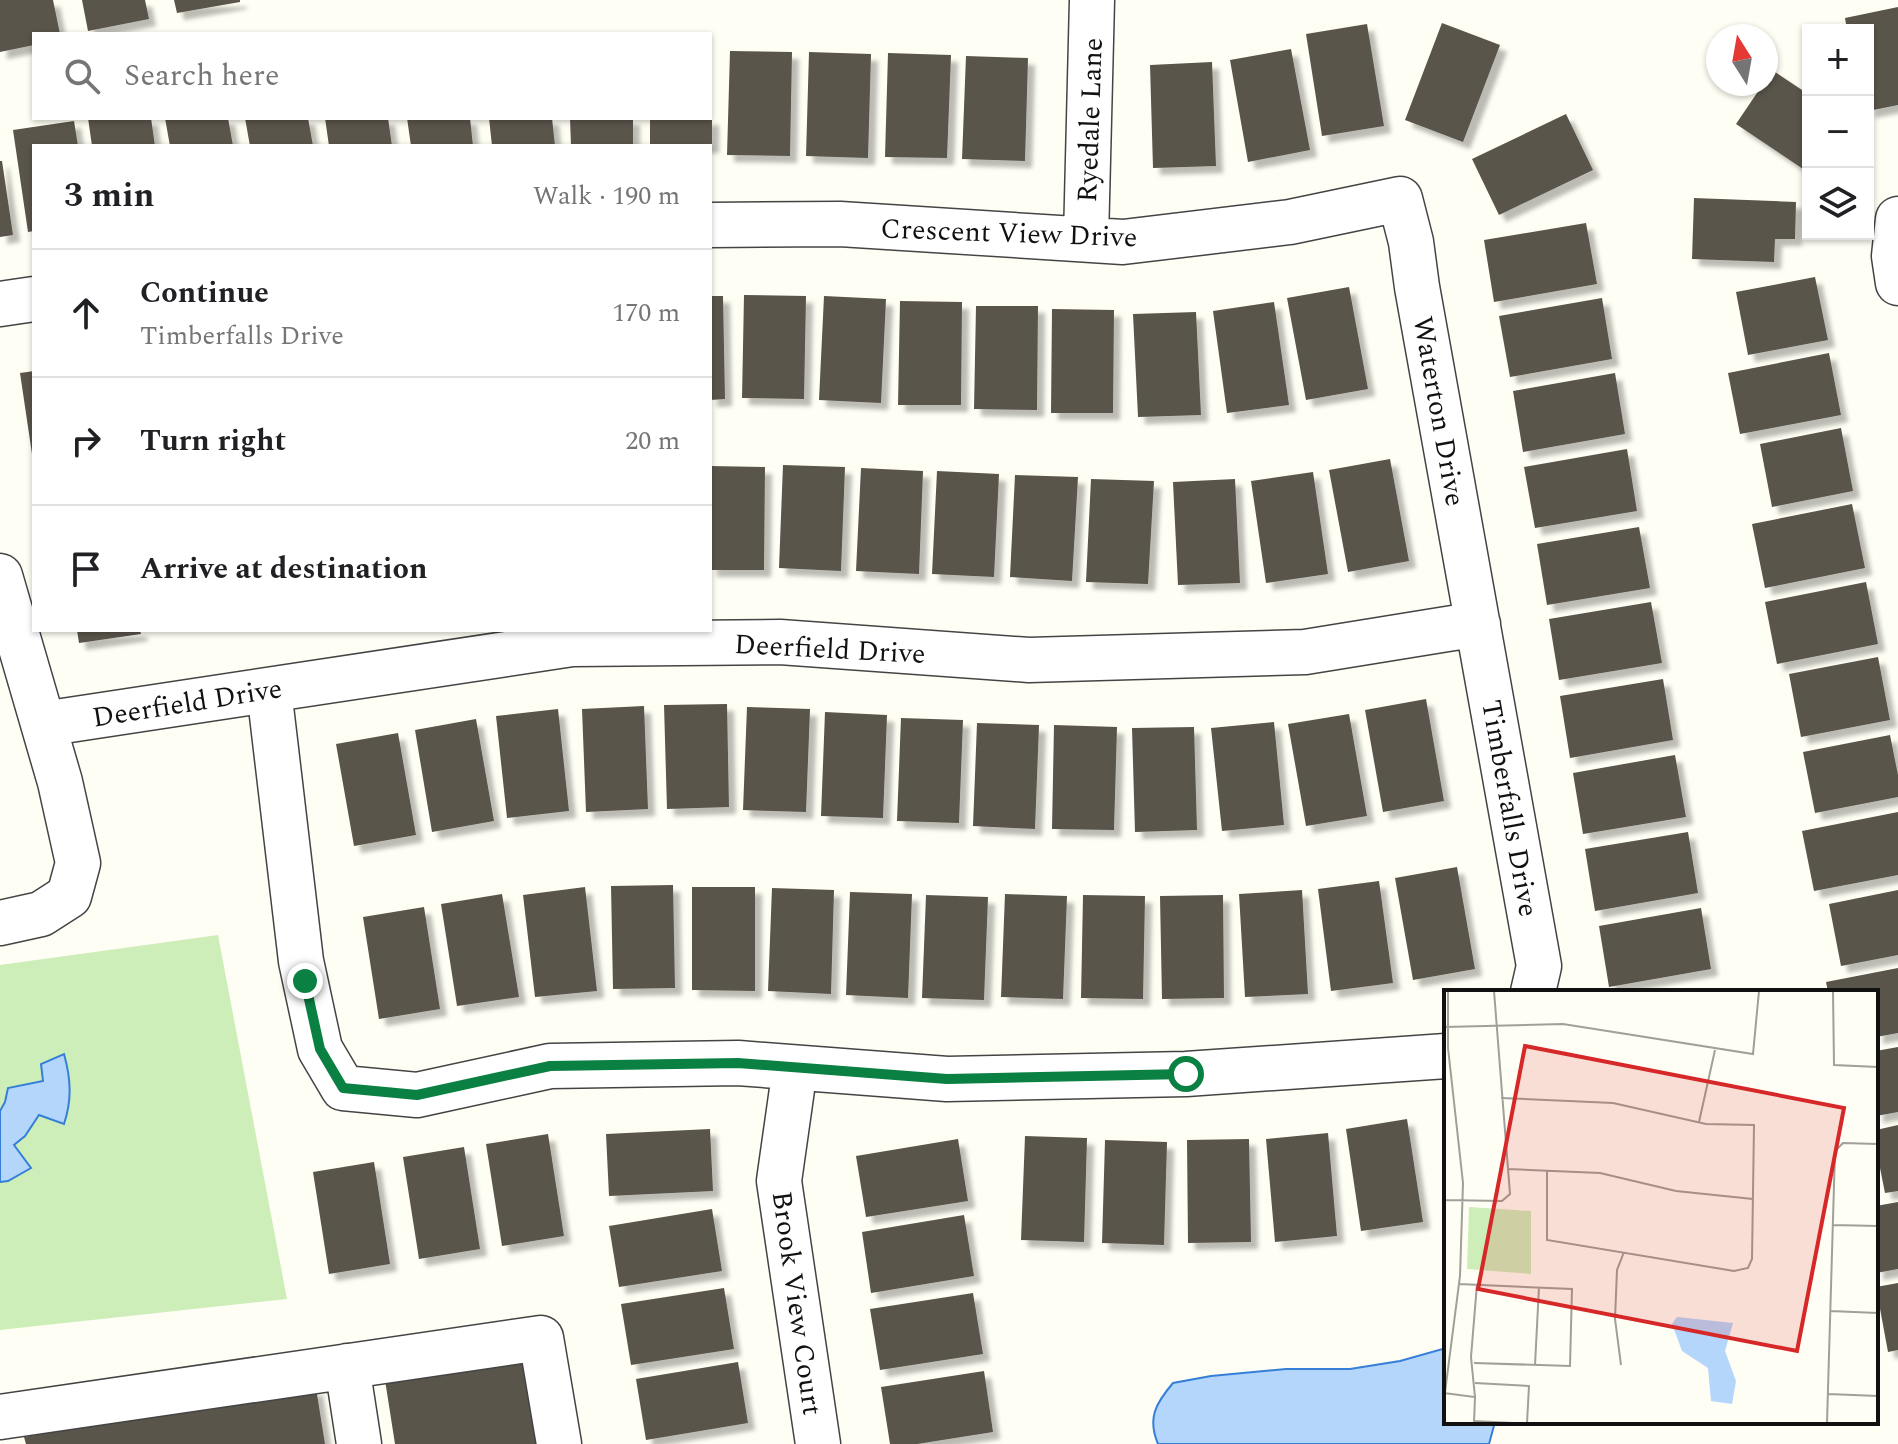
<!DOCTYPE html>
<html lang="en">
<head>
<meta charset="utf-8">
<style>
	:root { --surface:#fff; --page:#f6f6f6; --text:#202124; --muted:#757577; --line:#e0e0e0 }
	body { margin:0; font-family:Spectral,serif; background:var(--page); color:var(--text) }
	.controls { position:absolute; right:24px; top:24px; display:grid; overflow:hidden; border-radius:0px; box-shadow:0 2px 6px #0004 }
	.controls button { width:72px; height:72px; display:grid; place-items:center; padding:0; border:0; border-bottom:2px solid var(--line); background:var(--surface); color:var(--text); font:40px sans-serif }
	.compass { position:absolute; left:1706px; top:24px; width:72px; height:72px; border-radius:50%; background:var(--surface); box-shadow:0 2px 6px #0004; rotate:349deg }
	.stop { position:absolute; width:24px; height:24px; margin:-18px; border:6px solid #0b8043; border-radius:50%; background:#fff }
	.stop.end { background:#0b8043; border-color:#fff; box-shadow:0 2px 8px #0008 }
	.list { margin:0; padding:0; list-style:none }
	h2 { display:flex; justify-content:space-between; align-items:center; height:104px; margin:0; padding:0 32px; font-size:34px }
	h2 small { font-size:26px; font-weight:400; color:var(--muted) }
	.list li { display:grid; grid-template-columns:52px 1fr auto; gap:24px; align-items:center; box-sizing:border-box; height:128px; padding:0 32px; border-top:2px solid var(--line) }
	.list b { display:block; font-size:30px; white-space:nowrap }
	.list p { margin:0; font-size:26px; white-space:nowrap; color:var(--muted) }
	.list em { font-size:26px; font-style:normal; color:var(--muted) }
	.icon { flex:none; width:44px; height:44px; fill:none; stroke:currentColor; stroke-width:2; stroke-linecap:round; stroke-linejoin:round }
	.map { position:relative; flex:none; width:1898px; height:1444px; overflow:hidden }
	.search { position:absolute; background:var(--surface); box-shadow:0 2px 6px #0004; left:32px; top:32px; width:680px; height:88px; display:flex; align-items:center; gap:20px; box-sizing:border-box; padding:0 28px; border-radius:0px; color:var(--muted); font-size:30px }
	.panel { position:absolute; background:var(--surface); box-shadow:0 2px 6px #0004; left:32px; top:144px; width:680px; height:488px; border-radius:0px }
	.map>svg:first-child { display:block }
	.green { fill:#cdeeb9 }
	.water { fill:#b4d6fb; stroke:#357fd8; stroke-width:2 }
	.building { fill:#5a544c; filter:url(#shadow) }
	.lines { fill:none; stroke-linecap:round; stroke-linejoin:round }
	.minor-casing { stroke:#444; stroke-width:47 }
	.minor { stroke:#fff; stroke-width:44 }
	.route { stroke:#0b8043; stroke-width:10 }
	.labels { text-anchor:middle; stroke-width:8; stroke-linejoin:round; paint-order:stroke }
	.street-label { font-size:28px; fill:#111; stroke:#fff }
	.inset-road { fill:none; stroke:#a09f99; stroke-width:2 }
	.view { fill:#d62828; fill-opacity:0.15; stroke:#d62828; stroke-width:4 }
	.inset-edge { fill:none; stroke:#111; stroke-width:4 }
</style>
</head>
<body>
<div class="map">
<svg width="1898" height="1444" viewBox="0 0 1898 1444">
	<defs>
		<filter id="shadow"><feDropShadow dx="7" dy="7" stdDeviation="2" flood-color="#0004"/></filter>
	</defs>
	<rect width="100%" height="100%" fill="#fffef4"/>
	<path class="green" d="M218 935 287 1299 0 1330V965Z"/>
	<path class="water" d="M64 1054C71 1079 72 1100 64 1124L39 1115 25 1136 14 1145 31 1168 8 1181 0 1182V1111L5 1102 8 1088 43 1081 41 1064Z
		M1446 1348V1422H1495L1489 1444H1158C1147 1418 1156 1403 1173 1383L1211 1376 1286 1369H1350L1400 1361Z"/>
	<path class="building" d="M0 0H53L60 34H34V45L0 52Z
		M82 0H145L149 19 88 31Z
		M174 0H240V2L177 13Z
		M1898 7V105L1868 111V30H1847L1845 18Z
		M1442 23 1500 45 1463 142 1405 120Z
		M1367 24 1384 126 1322 136 1306 34Z
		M1291 49 1310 150 1248 162 1230 60Z
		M730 51 792 52 790 156 727 155Z
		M809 52 871 54 868 158 806 156Z
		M888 53 951 55 947 158 885 157Z
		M966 56 1028 58 1025 161 962 159Z
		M1212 62 1216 166 1153 168 1150 65Z
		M1772 70 1808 94V168L1806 171 1736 124 1763 84H1766V79Z
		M1566 114 1593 170 1499 215 1472 159Z
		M88 118H151L155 146H92Z
		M165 118H228L233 146H170Z
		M245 118H308L313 146H250Z
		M325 118H388L392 146H329Z
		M407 118H470L473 146H411Z
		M489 118H552L555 146H492Z
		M570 118H633V146H571Z
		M650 118H712V146H650Z
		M74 121 78 146H34V231L28 232 13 130Z
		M0 161H2L13 235 0 237Z
		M1694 198 1796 202 1795 239H1775L1774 262 1692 259Z
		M1586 223 1597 284 1494 302 1484 240Z
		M1815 277 1828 340 1748 355 1736 292Z
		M1349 287 1368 389 1306 400 1287 298Z
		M744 295 806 296 804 399 742 398Z
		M710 296H723L725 399 710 400Z
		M824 296 886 299 881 403 819 400Z
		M1602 298 1612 359 1510 377 1499 316Z
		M900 301 962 302 961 405H898Z
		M1274 302 1289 405 1227 413 1213 311Z
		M976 306H1038L1037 410 974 409Z
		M1052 309 1114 310 1113 413H1051Z
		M1196 312 1201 415 1138 417 1133 314Z
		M1829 353 1841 415 1740 434 1728 373Z
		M34 371V454H32L20 373Z
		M1615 373 1625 434 1523 452 1513 391Z
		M1841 428 1853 491 1772 507 1760 444Z
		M1627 449 1637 511 1535 528 1524 467Z
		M1390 459 1409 561 1348 572 1329 470Z
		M783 465 845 467 841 571 779 568Z
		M710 466 765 467 764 570H710Z
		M861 468 923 471 919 574 856 571Z
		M937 471 999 474 994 577 932 574Z
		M1313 472 1328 574 1266 583 1251 481Z
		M1015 475 1078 477 1072 581 1010 577Z
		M1091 479 1154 481 1148 584 1086 582Z
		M1235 479 1240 583 1178 585 1173 482Z
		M1852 504 1865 568 1765 588 1752 524Z
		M1639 527 1650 588 1547 605 1537 544Z
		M1866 582 1878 644 1777 664 1765 602Z
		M1651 602 1662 663 1559 680 1549 619Z
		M77 630H140L141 634 79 643Z
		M1878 657 1890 720 1801 737 1789 674Z
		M1663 679 1673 740 1570 758 1560 696Z
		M1426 699 1444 801 1383 812 1365 710Z
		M727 704 729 807 667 809 664 705Z
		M644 706 648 809 586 812 582 709Z
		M747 707 810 709 806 812 743 810Z
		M558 709 569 811 507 818 496 716Z
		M825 712 887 715 883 818 821 816Z
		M1349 714 1367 816 1306 826 1288 724Z
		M901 718 963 720 959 823 897 821Z
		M476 719 494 821 432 832 415 730Z
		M1274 722 1284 825 1222 831 1211 728Z
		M977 723 1039 725 1035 829 973 826Z
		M1054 725 1117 727 1114 830 1052 829Z
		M1194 727 1197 830 1135 832 1132 728Z
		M398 733 416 835 354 846 336 744Z
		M1890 735 1898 775V797L1815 813 1803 752Z
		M1675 755 1686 817 1583 834 1573 773Z
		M1898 812V875L1814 891 1802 831Z
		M1688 832 1698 893 1595 911 1585 849Z
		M1457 867 1475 969 1413 980 1395 878Z
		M1379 881 1393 983 1331 991 1318 889Z
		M673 885 675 988 613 989 611 886Z
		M585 887 597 991 535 997 523 895Z
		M692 887H755V991L692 990Z
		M772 888 834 890 831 994 768 991Z
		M1302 890 1308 994 1245 997 1239 894Z
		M1898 890V955L1841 966 1829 904Z
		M850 892 912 894 908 998 846 995Z
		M502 894 519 997 457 1006 441 904Z
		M1005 894 1067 896 1063 999 1001 997Z
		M926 895 988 897 984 1000 922 998Z
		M1083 895 1145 896 1143 999 1081 998Z
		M1223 895 1224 998 1162 999 1160 896Z
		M424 907 440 1009 379 1019 363 917Z
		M1701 908 1711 969 1609 987 1599 926Z
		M1898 968V1033L1876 1037V992H1828L1826 982Z
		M1898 1047V1112L1876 1116V1051Z
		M1407 1119 1423 1222 1361 1231 1346 1129Z
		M1898 1125V1191L1885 1193 1876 1148V1130Z
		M710 1129 713 1191 609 1196 606 1134Z
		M1328 1133 1337 1236 1275 1242 1266 1139Z
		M548 1134 564 1236 502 1246 486 1144Z
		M1025 1136 1087 1138 1084 1242 1021 1240Z
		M958 1139 968 1201 866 1217 856 1156Z
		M1249 1139 1251 1242 1188 1243 1187 1140Z
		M1105 1140 1167 1142 1164 1245 1102 1243Z
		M464 1147 480 1249 419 1259 403 1157Z
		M374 1162 390 1264 329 1274 313 1172Z
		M1898 1202V1269L1876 1273V1206Z
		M712 1209 722 1271 619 1287 609 1226Z
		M964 1215 974 1276 871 1293 862 1232Z
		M1898 1283V1350L1888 1352 1876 1287Z
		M724 1288 734 1349 631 1365 621 1304Z
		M973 1293 983 1354 880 1370 870 1309Z
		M525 1360 539 1444H395L385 1380Z
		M738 1362 748 1423 646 1440 636 1379Z
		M984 1371 993 1432 917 1444H890L881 1387Z
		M316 1388 325 1444H26L24 1437Z"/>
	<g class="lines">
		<defs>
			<path id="minor" d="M1898 219 1894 256 1898 283
				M710 225 840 224 1123 242 1290 222 1400 199 1411 242 1417 287 1539 966 1533 992
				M1086 239 1092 0
				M0 304 34 299
				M0 576 60 782 78 863 69 896 41 914 0 923
				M269 690 301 961 320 1049 343 1088 417 1095 550 1066 738 1063 947 1079 1186 1074 1446 1056
				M43 724 572 644 780 642 1029 660 1305 652 1478 624
				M795 1068 779 1181 818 1444
				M347 1366 359 1444
				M0 1417 541 1338 559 1444"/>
		</defs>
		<use href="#minor" class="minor-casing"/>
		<use href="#minor" class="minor"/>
	</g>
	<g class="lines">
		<path class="route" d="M305 981 320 1049 343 1088 417 1095 550 1066 738 1063 947 1079 1186 1074"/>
	</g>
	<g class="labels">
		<g class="street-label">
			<text transform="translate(1089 120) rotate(-88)" y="10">Ryedale Lane</text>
			<text transform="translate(1009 232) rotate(2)" y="10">Crescent View Drive</text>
			<text transform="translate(1440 411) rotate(80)" y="10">Waterton Drive</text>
			<text transform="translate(830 648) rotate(3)" y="10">Deerfield Drive</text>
			<text transform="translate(187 702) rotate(-9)" y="10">Deerfield Drive</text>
			<text transform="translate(1511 808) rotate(80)" y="10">Timberfalls Drive</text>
			<text transform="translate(798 1303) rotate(82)" y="10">Brook View Court</text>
		</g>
	</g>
	<g transform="translate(1444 990)">
		<rect width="434" height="434" fill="#fffef4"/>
		<path d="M25 217 87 221V284L23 279Z" fill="#cdeeb9"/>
		<path d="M233 327 289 333 281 361 292 391 288 414 267 411 264 378 238 361 228 334Z" fill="#b4d6fb"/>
		<path class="inset-road" d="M389 1 390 75 434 77M1 37 119 34 309 64 315 1M57 108 169 113 262 134 310 135 308 269 304 278 290 281 103 250V181M255 132 271 60M0 162V258M64 179 156 183 232 201 309 209M0 210 58 211 66 204 50 1M389 235 434 236M15 294 128 299 126 376 30 373M386 321 434 323M91 375 95 297M177 375 171 329 173 280 180 262M31 393 85 396 83 433M0 403 31 407 30 433M384 404 434 406M31 407 27 367 33 294M0 410 16 286 19 193 4 58V1M30 431 69 433M133 433H160M175 433H212M383 433 391 161 399 153 434 154"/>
		<path class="view" d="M81 56 400 118 353 361 34 299Z"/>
		<rect width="434" height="434" class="inset-edge"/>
	</g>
</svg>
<div class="controls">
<button>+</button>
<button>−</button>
<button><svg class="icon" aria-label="layers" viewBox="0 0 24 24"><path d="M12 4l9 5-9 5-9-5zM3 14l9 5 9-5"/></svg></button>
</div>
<svg class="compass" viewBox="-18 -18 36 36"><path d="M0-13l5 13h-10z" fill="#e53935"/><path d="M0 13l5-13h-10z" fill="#757577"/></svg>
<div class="stop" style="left:1186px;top:1074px"></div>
<div class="stop end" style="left:305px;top:981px"></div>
<div class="search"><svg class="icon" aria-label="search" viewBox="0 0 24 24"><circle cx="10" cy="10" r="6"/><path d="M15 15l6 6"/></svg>Search here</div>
<section class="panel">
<h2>3 min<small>Walk · 190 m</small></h2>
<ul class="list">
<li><svg class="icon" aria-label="ahead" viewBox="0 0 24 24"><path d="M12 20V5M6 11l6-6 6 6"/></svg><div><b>Continue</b><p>Timberfalls Drive</p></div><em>170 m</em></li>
<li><svg class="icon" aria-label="right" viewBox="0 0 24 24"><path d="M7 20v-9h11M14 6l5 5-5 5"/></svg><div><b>Turn right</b></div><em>20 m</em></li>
<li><svg class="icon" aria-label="arrive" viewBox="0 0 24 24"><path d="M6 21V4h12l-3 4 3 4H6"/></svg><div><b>Arrive at destination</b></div></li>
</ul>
</section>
</div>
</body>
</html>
